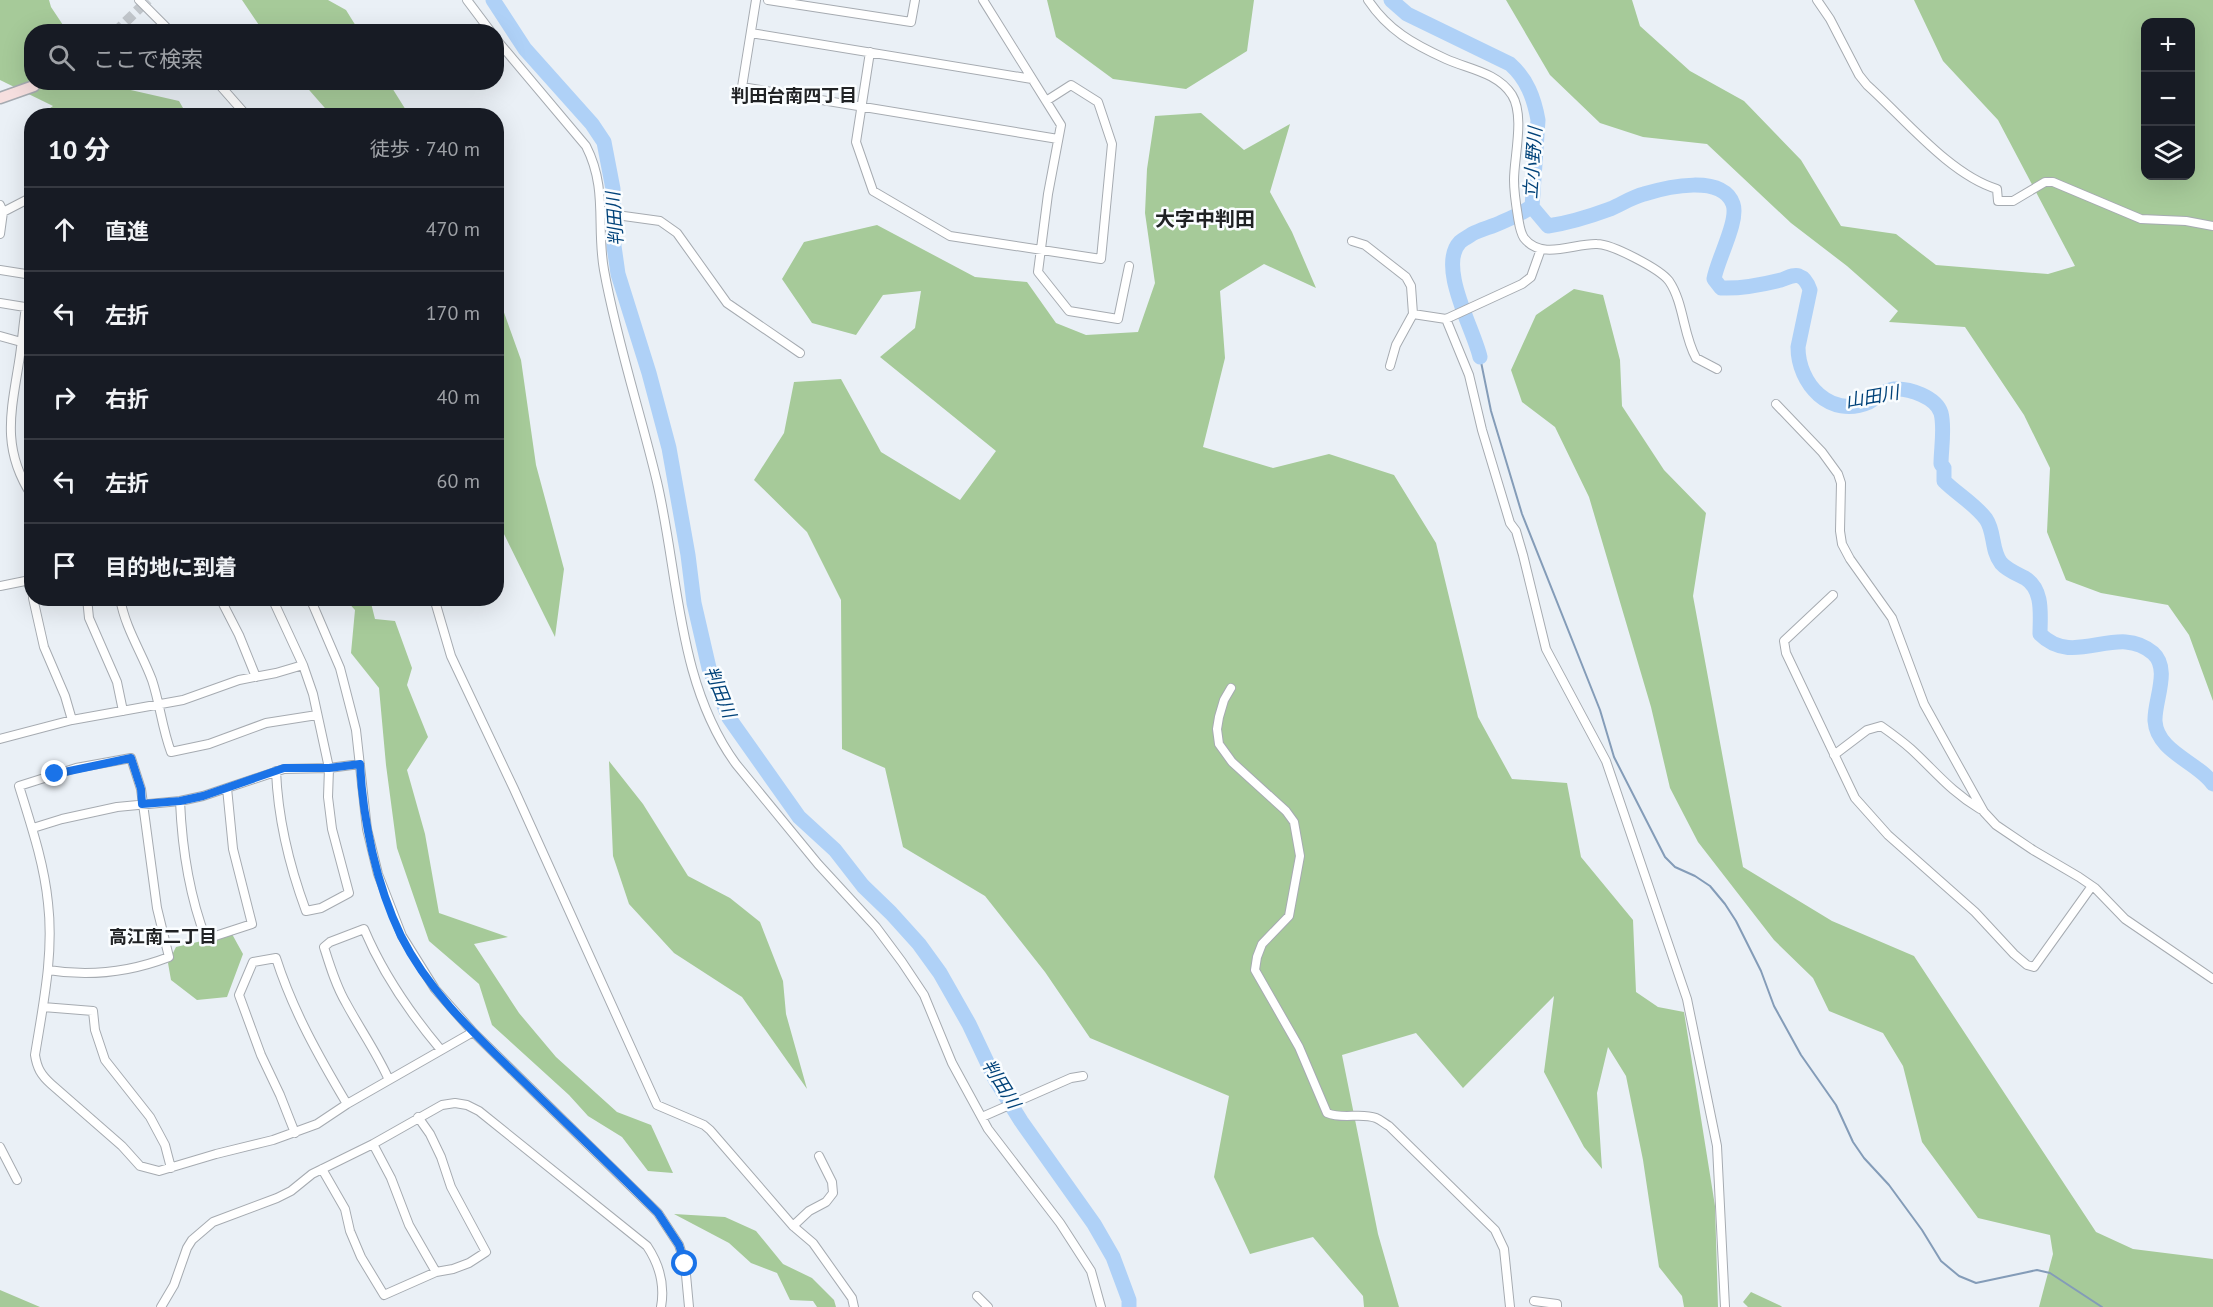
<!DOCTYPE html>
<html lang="ja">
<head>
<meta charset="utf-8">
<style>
	:root { --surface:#171b24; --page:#20242c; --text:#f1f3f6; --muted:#9ea1a6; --line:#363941 }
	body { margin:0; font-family:"PT Sans","Noto Sans JP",sans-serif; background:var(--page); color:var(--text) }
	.controls { position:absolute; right:18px; top:18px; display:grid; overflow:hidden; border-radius:12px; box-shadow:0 6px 24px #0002 }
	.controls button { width:54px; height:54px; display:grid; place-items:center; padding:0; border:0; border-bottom:2px solid var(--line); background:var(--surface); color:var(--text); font:30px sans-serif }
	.stop { position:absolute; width:18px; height:18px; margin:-14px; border:4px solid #1a73e8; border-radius:50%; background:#fff }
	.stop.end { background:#1a73e8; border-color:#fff; box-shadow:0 2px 6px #0008 }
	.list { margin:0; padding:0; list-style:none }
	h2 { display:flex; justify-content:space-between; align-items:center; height:78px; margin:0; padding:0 24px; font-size:26px }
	h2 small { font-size:20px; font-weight:400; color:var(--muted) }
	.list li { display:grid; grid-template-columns:39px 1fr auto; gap:18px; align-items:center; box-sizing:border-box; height:84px; padding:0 24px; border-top:2px solid var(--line) }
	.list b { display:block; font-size:22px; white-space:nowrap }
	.list em { font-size:20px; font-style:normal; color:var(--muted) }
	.icon { flex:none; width:33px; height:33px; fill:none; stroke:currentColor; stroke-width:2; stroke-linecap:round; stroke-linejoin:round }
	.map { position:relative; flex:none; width:2213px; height:1307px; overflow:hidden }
	.search { position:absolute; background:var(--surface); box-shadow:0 6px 24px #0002; left:24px; top:24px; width:480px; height:66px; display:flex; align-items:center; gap:15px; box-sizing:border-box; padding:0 21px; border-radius:24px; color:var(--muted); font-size:22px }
	.panel { position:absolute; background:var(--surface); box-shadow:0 6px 24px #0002; left:24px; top:108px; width:480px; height:498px; border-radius:24px }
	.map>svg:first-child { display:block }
	.green { fill:#a6ca99; fill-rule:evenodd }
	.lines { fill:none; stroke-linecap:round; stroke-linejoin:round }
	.stream { stroke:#849cb8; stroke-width:2 }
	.river { stroke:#afd1f7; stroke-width:15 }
	.secondary-tunnel { stroke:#c2c7cc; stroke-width:10; stroke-dasharray:10 5; stroke-linecap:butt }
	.street-casing { stroke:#a6abb1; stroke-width:10 }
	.secondary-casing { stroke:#a6abb1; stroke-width:13 }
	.street { stroke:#fff; stroke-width:8 }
	.secondary { stroke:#f6dfdf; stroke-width:10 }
	.route { stroke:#1a73e8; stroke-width:8 }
	.labels { text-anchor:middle; stroke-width:5; stroke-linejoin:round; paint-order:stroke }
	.neighbourhood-label { font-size:18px; font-weight:bold; fill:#202224; stroke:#fafdff }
	.water-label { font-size:18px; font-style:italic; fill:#004279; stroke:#fafdff }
	.quarter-label { font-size:20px; font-weight:bold; fill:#202224; stroke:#fafdff }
</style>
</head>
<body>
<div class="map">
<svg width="2213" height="1307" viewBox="0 0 2213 1307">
	<rect width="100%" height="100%" fill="#eaf0f6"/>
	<path class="green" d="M0 0H49L51 7 67 31 32 32V82L100 83 179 101 187 115H40L53 106 0 80Z
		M242 0H328L346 10 359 31H263Z
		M1047 0H1254L1247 51 1186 89 1113 79 1056 37Z
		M1506 0H1632L1640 26 1690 71 1744 101 1801 160 1841 226 1896 234 1936 265 2048 274 2075 266 1998 120 1943 61 1914 0H2213V701L2189 635 2168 605 2101 593 2066 580 2047 532 2050 468 2024 415 1965 327 1889 322 1898 311 1847 266 1791 223 1707 144 1643 137 1600 123 1550 75ZM2146 22H2190V176H2146Z
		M303 83H389L409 115H331Z
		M1201 113 1244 150 1290 124 1270 192 1292 232 1316 288 1264 264 1220 291 1225 358 1203 447 1273 468 1329 454 1394 475 1436 543 1478 717 1512 779 1567 783 1581 857 1633 920 1636 992 1658 1007 1684 1012 1715 1206 1718 1307H1684L1682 1296 1659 1267 1643 1160 1626 1076 1608 1047 1597 1093 1602 1169 1584 1147 1544 1072 1554 996 1463 1088 1416 1033 1342 1055 1378 1234 1399 1307H1364L1363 1296 1313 1237 1250 1254 1214 1177 1229 1096 1090 1038 1045 972 985 896 903 847 885 768 842 749 841 600 807 532 754 480 784 433 794 382 841 379 881 452 960 500 996 451 880 357 915 328 921 291 883 295 856 335 812 323 782 279 804 242 877 225 975 277 1027 282 1056 323 1086 335 1138 332 1155 283 1145 213 1147 169 1155 116Z
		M1574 289 1603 295 1620 360 1622 406 1664 470 1706 513 1693 596 1743 867 1832 921 1914 956 2096 1232 2133 1249 2213 1259V1307H2039L2053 1254 2050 1235 1978 1218 1922 1142 1903 1066 1883 1033 1829 1011 1813 978 1774 940 1698 842 1670 788 1651 707 1589 497 1555 427 1522 402 1511 370 1536 315Z
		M497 293 521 360 536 465 564 569 555 637 501 528 496 504Z
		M345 599H370L375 619 395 621 412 668 407 685 428 737 407 770 425 834 439 913 508 937 474 944 519 1013 556 1057 617 1112 651 1125 673 1173 648 1171 622 1137 588 1116 569 1095 492 1025 479 984 429 941 397 848 386 765 379 688 351 653 355 610Z
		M609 761 643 804 688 876 730 898 760 922 783 981 786 1014 807 1089 742 997 674 953 629 904 613 856Z
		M232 934 243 954 227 997 197 1000 171 980 168 963 176 947Z
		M674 1214 725 1217 756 1231 783 1264 812 1278 834 1300 836 1307H817L813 1301 790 1300 777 1273 751 1263 729 1243Z
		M0 1290 40 1307H0Z
		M1751 1292 1781 1306 1782 1307H1748L1743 1302Z"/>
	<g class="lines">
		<path class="stream" d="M1480 357 1491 411 1522 514 1600 710 1614 757 1665 857 1675 867 1695 876 1710 886 1725 904 1736 921 1761 971 1774 1006 1801 1055 1836 1105 1853 1142 1864 1158 1889 1185 1922 1230 1941 1261 1959 1276 1976 1283 2037 1270 2050 1273 2102 1307"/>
		<path class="river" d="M493 0 525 49 592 124 604 142 613 189 614 246 618 274 649 373 669 448 688 555 694 603 709 668 729 718 799 817 835 850 863 886 891 913 919 944 940 973 969 1024 995 1079 1021 1121 1094 1224 1113 1257 1129 1300V1307
			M1391 0 1407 14 1510 64C1527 79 1534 98 1538 120L1532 207
			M1532 207 1548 226C1569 223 1591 216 1610 209 1622 204 1632 197 1644 194 1667 187 1722 174 1733 204 1739 221 1717 260 1714 279L1721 288C1742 289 1761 285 1781 280 1787 278 1794 274 1799 276 1805 278 1808 284 1810 290L1798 347C1798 384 1830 419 1869 402 1877 398 1884 390 1894 389 1909 388 1936 397 1941 413 1945 428 1941 449 1941 464L1944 468V481C1957 494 1975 504 1986 519 1995 532 1991 550 2001 563 2007 570 2017 574 2025 578 2044 590 2040 615 2040 634 2075 669 2117 622 2153 653 2171 669 2154 701 2155 721 2157 752 2198 762 2213 784
			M1480 357C1474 330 1437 266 1460 242 1463 239 1468 237 1472 234 1481 229 1492 227 1502 222 1512 218 1522 213 1531 207"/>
		<path class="secondary-tunnel" d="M115 32 148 0"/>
		<defs>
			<path id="street" d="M139 0 171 32
				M467 0 491 32
				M756 0 742 87 1058 139
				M768 0 911 22 915 0
				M983 0 1061 125 1048 194 1038 272 1069 311 1118 319 1129 266
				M1368 0C1388 30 1413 44 1446 59 1468 69 1497 72 1512 95 1525 116 1514 157 1514 180 1514 192 1516 205 1518 217 1519 223 1520 232 1524 238 1542 261 1574 243 1597 244 1612 244 1660 269 1669 281 1684 303 1683 335 1696 358L1717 369
				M1817 0 1830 19 1859 75 1867 85C1904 118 1950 175 1997 189L1998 201H2013L2045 182H2053L2141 219 2186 221 2213 226
				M751 33 1032 79
				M496 39 586 146C608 189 596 226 604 270 617 342 640 411 657 482 679 576 677 683 736 764L818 864 876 927 902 962 924 995 952 1063 988 1129 1060 1223 1091 1271 1101 1307
				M870 52 856 142 873 191 950 236 1101 259 1112 144 1098 102 1071 85 1046 101
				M217 82 247 116
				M0 205 3 212 0 234
				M3 212 32 197
				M602 213 660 221 677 233 727 303 800 353
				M1352 241 1365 245 1406 277 1411 286 1413 314 1396 345 1390 366
				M1541 249 1531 277 1522 284 1446 319 1469 375 1482 430 1510 523 1516 531 1523 555 1546 649 1606 761 1687 999 1717 1146 1725 1307
				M0 270 32 275
				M0 303 31 308
				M26 307C23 326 22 344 19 362 11 412 1 449 32 496
				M1413 314 1446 319
				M0 336 32 345
				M1776 404 1822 452 1838 474 1841 483 1840 531 1842 544 1850 559 1892 618 1924 704 1984 812 1996 825 2033 850 2079 877 2095 888 2125 919 2213 979
				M0 586 30 580 32 588
				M1833 595 1784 641 1786 653 1855 798 1888 835 1975 912 2014 954 2027 965 2034 967 2092 886
				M33 598 44 647 65 696 72 720
				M87 598 89 618 117 682 123 711
				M120 598C125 628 142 653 152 680 160 704 162 728 171 752L209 744 266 723 317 715
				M220 598 239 635 256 677
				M272 598 303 665 313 694 329 768 328 797 332 829 349 893 321 908 306 911C289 865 278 820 276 771
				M310 598 340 668 356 730 367 829 378 874 402 936 435 989 473 1032 658 1213 679 1245 685 1264 689 1307
				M434 598 451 656 514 789 657 1105 704 1125 710 1130 793 1226 813 1243 852 1298 854 1307
				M1231 688 1224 700 1219 717 1217 729 1219 744 1232 762 1286 811 1294 822 1300 856 1289 916 1262 944 1257 957 1255 970 1299 1047 1327 1113C1344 1120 1360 1112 1376 1118 1381 1120 1385 1124 1389 1126L1495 1230 1504 1249 1510 1307
				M0 739 72 720 183 700 239 680 276 673 303 665
				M1834 755 1867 730 1881 726C1891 733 1902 741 1911 749 1935 771 1951 792 1980 809
				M180 801C182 848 189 895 206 939L252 924 233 849 227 788
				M33 828 62 819 117 807 180 801 203 796 284 769 329 768 360 764
				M48 970C90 977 130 972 169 957L157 908 141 789 131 758 76 768 19 786C31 825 44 863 48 903 54 954 43 1005 35 1055 37 1068 41 1075 51 1084L122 1146 140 1166 159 1171 216 1154 273 1140 317 1124 347 1104 473 1032
				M43 1007 93 1011 95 1030 105 1060 150 1117 165 1145 171 1168
				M389 1080C377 1053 360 1029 346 1003 336 986 330 966 324 947L330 942 364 929C383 974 409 1012 441 1050
				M982 1117 1071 1078 1083 1076
				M295 1133 280 1095 261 1055 239 995 253 962 276 958C293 1011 319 1057 347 1104
				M373 1144 391 1178 409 1225 436 1272
				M0 1147 17 1180
				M322 1169 345 1209 350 1231 361 1257 384 1295 436 1272 453 1269 469 1263 486 1252 451 1187 441 1157 430 1134 418 1117
				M793 1226 809 1211 826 1202 833 1193 832 1182 819 1156
				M977 1296 988 1307
				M1534 1301 1557 1304V1307
				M161 1307 174 1285 187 1248 192 1240 213 1222 277 1198 291 1191 312 1174 373 1144 442 1105 455 1103 467 1105 479 1111 647 1246C659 1264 665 1285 661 1307"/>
			<path id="secondary" d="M0 98 34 86"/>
		</defs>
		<use href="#street" class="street-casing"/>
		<use href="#secondary" class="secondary-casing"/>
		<use href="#street" class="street"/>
		<use href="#secondary" class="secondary"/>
	</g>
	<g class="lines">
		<path class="route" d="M55 774 131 758 141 789 142 804 180 801 203 796 284 768H329L360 764C363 821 376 884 401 936 430 994 479 1038 524 1082 569 1126 614 1169 658 1213L679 1245 685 1264"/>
	</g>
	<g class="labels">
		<g class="neighbourhood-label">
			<text x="794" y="102">判田台南四丁目</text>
			<text x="163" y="943">高江南二丁目</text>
		</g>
		<g class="water-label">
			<text transform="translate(1533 163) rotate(-86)" y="6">立小野川</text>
			<text transform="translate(615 219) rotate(-94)" y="6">判田川</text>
			<text transform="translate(1872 397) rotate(-10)" y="6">山田川</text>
			<text transform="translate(720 692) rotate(68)" y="6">判田川</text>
			<text transform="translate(1001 1084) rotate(58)" y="6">判田川</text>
		</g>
		<g class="quarter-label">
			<text x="1205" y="226">大字中判田</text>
		</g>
	</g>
</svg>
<div class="controls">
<button>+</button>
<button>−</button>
<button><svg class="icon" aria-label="layers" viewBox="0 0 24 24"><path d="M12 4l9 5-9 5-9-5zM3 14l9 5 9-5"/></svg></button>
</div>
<div class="stop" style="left:685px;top:1264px"></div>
<div class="stop end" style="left:55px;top:774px"></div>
<div class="search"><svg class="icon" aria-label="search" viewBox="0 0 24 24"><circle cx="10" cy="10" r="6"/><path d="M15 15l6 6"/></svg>ここで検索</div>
<section class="panel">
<h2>10 分<small>徒歩 · 740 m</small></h2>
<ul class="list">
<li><svg class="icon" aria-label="ahead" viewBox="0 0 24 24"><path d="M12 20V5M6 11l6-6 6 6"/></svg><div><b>直進</b></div><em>470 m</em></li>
<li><svg class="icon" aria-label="left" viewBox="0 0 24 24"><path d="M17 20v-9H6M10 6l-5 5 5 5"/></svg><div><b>左折</b></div><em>170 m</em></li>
<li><svg class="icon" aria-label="right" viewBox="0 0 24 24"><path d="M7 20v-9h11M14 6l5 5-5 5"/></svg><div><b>右折</b></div><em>40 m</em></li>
<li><svg class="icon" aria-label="left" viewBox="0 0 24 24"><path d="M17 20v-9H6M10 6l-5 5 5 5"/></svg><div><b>左折</b></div><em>60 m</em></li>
<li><svg class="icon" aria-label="arrive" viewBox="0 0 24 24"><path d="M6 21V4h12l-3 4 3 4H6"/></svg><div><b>目的地に到着</b></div></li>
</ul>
</section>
</div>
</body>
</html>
